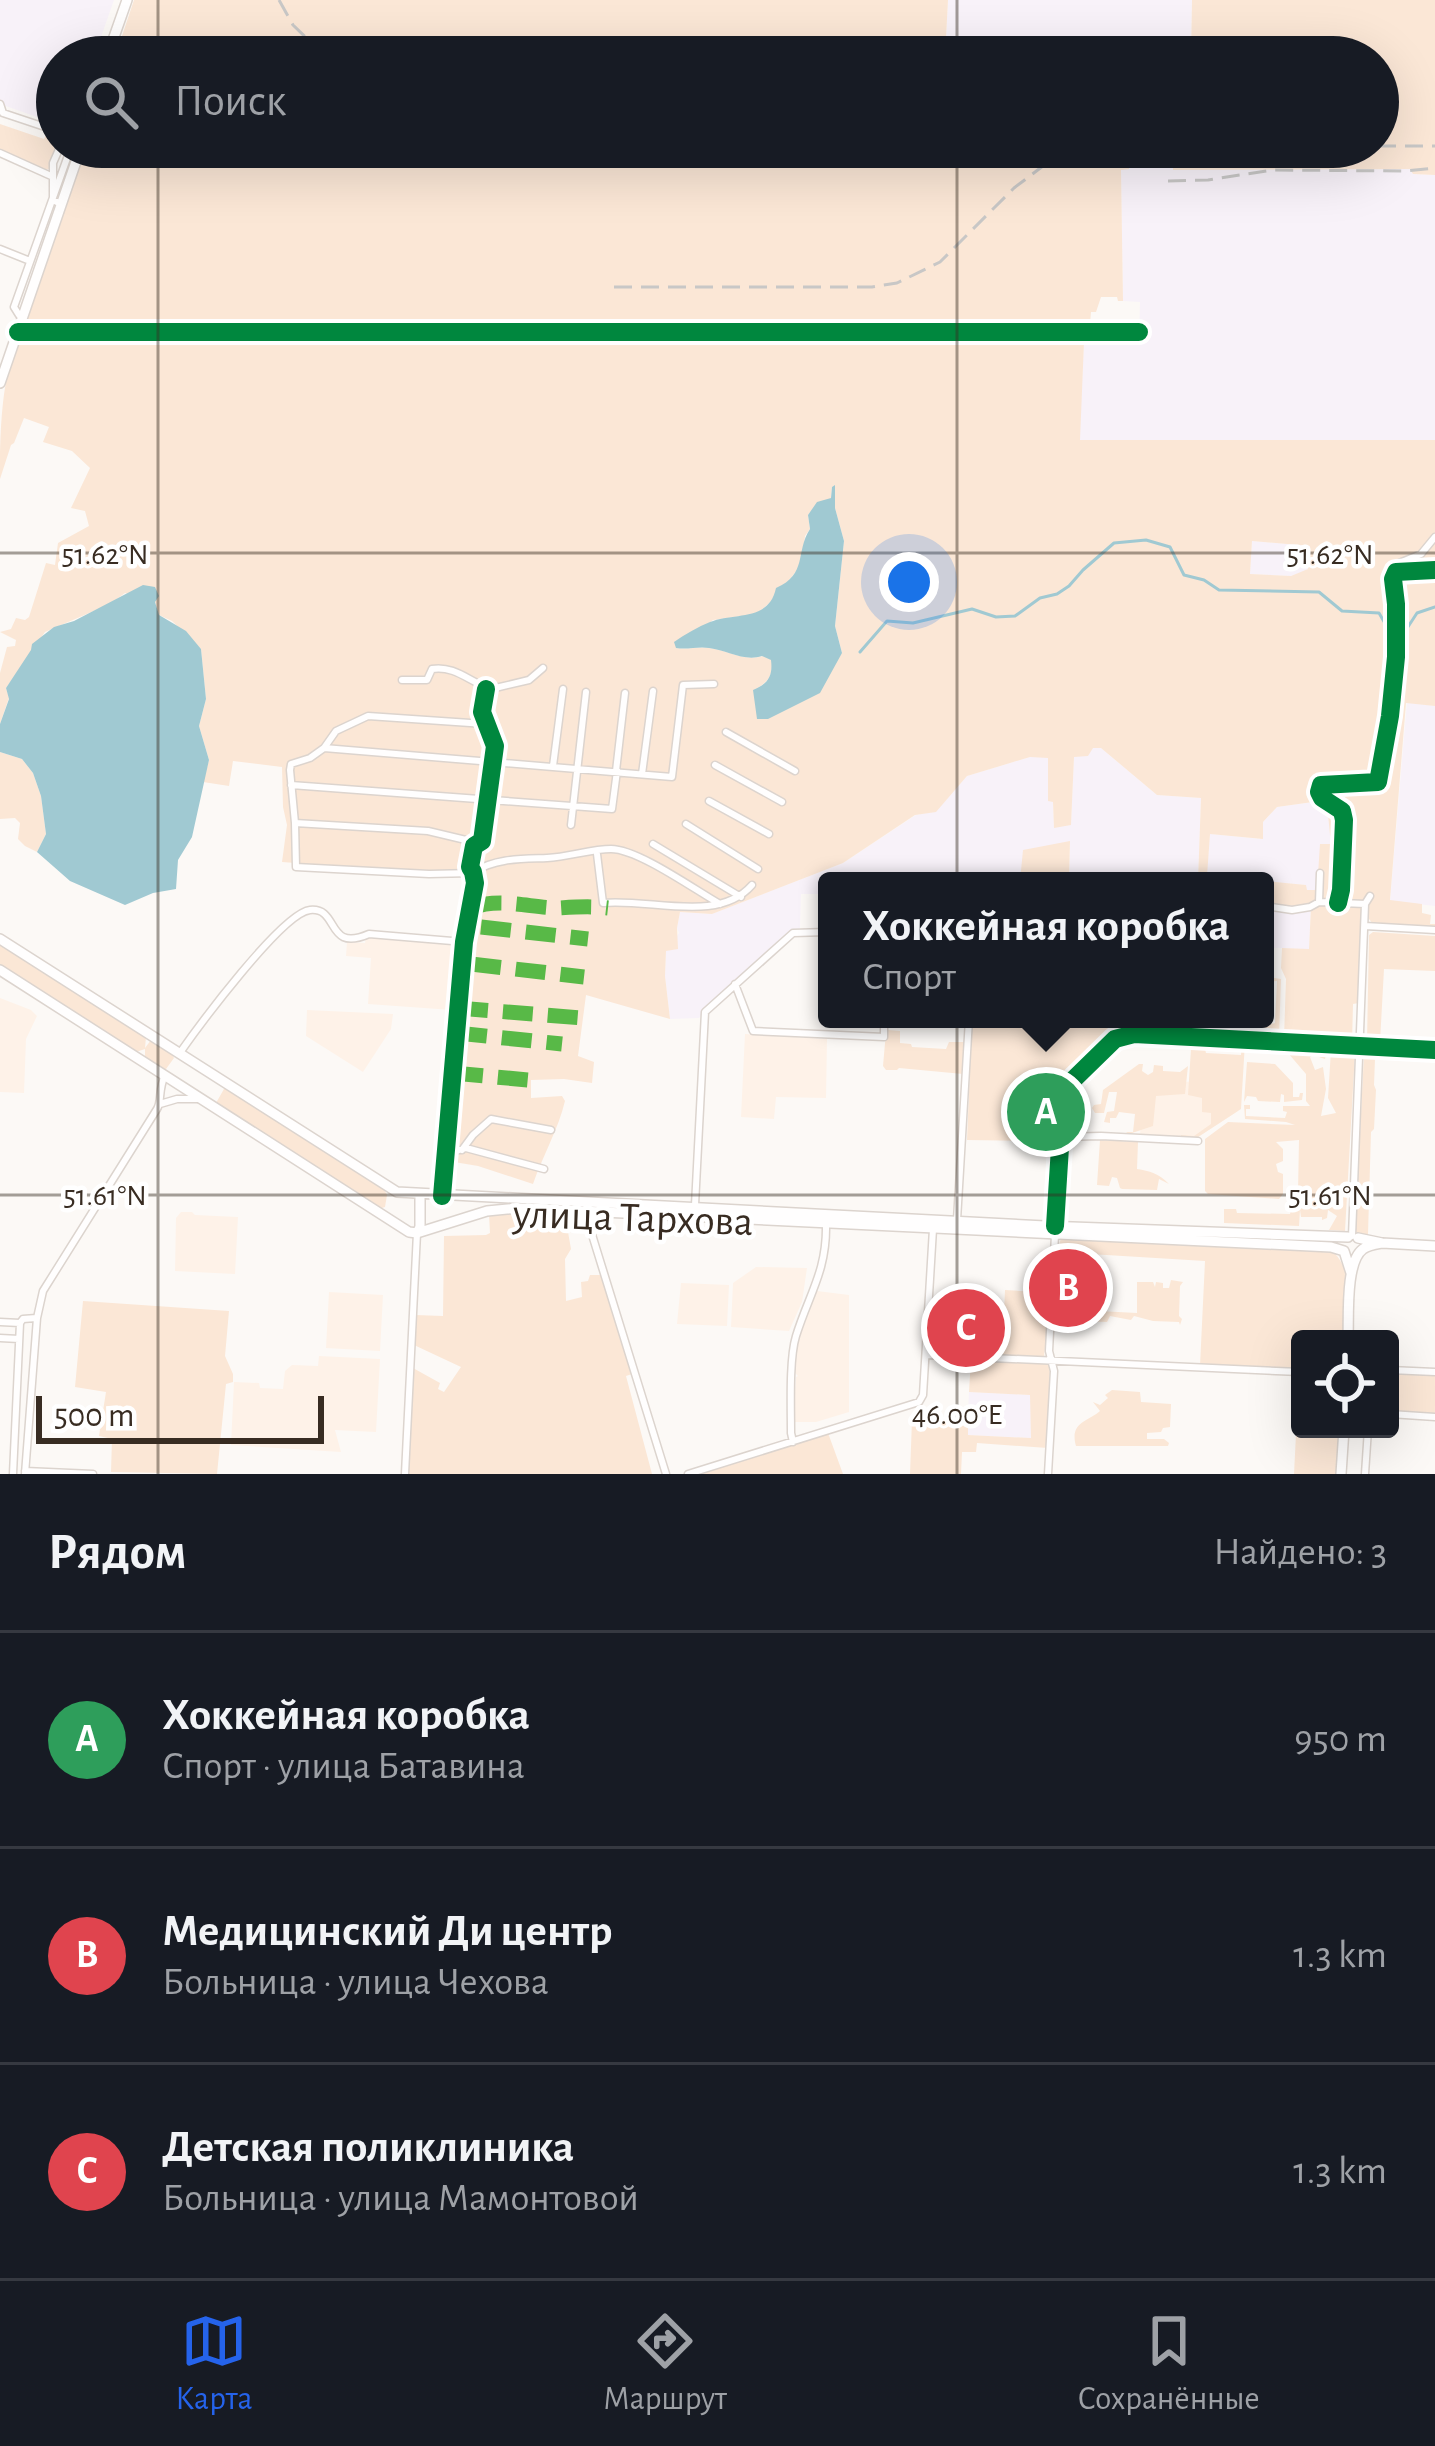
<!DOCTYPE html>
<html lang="ru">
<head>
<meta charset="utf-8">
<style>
	:root { --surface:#171b24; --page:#20242c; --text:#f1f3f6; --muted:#9ea1a6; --line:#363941; --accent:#2563eb }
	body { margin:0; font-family:"Alegreya Sans",sans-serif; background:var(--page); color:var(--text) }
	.controls { position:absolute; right:36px; bottom:36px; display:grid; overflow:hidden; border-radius:12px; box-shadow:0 12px 48px #0002 }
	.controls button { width:108px; height:108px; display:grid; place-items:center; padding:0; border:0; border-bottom:3px solid var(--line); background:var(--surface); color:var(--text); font:60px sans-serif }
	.scale { position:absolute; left:36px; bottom:30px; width:288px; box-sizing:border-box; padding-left:12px; border:6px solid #382c22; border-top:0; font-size:33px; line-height:42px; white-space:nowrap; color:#382c22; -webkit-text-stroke:9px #fff; paint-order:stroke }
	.you { position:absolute; left:909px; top:582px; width:42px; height:42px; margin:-30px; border:9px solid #fff; border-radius:50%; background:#1a73e8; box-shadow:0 0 0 18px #1a73e833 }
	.badge { display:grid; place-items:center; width:78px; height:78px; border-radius:50%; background:var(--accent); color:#fff; font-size:39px; font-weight:700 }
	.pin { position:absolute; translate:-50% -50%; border:6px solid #fff; box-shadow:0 3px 12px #0006 }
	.popup { position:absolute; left:818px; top:872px; width:456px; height:156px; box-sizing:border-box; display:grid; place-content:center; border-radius:12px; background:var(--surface); filter:drop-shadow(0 3px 9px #0005); font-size:39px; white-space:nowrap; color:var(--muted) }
	.popup b { font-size:45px; color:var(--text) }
	.popup::after { content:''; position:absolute; left:50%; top:100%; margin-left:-24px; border:24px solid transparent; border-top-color:var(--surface) }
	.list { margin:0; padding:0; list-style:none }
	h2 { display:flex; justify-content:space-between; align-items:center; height:156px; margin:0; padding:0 48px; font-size:51px }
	h2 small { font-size:39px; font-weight:400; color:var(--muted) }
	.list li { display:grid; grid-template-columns:78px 1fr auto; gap:36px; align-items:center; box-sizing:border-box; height:216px; padding:0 48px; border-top:3px solid var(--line) }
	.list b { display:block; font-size:45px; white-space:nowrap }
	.list p { margin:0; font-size:39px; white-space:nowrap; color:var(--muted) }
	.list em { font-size:39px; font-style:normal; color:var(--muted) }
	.icon { flex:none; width:66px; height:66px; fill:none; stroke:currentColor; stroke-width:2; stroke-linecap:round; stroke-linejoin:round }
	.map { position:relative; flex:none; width:1435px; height:1474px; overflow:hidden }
	.search { position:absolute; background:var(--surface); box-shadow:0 12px 48px #0002; left:36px; right:36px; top:36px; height:132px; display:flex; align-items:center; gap:30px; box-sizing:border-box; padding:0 42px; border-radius:66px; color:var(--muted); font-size:45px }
	.sheet { height:804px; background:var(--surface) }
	nav { display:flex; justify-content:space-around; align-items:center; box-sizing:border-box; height:168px; border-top:3px solid var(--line); background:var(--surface); font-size:33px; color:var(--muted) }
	nav a { display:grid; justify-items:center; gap:6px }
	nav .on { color:var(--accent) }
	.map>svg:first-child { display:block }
	.industrial { fill:#f8f2f9 }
	.education { fill:#fef2e8 }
	.green { fill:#fbe7d6; fill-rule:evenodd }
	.water { fill:#a0c9d2 }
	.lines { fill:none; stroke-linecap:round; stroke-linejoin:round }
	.stream { stroke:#a0c9d2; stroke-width:3 }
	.minor-casing { stroke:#dcd4ce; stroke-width:9 }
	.major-casing { stroke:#dcd4ce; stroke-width:12 }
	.minor { stroke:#fffefe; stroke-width:6 }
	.major { stroke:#fffefe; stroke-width:9 }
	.rail { stroke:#c8c7c6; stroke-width:3; stroke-dasharray:18 9; stroke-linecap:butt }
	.quiet { stroke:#58b947; stroke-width:15; stroke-dasharray:30 15; stroke-linecap:butt }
	.cycleway-casing { stroke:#fff; stroke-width:26 }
	.cycleway { stroke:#00873e; stroke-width:18 }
	.ticks { fill:none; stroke:#382c22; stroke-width:3; stroke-opacity:0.45 }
	.labels { text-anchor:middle; stroke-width:9; stroke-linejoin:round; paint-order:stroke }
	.street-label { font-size:42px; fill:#382c22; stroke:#fff }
	.ticks-label { font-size:30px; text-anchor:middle; fill:#382c22; stroke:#fff; stroke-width:9; stroke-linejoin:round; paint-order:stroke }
</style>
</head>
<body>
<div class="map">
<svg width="1435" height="1474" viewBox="0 0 1435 1474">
	<rect width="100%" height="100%" fill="#fcf9f6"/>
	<path class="industrial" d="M0 0H114L94 57H57V124L0 104Z
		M948 0H1192L1191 57H945Z
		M1129 155 1174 156V170L1411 169 1413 174 1435 175V440H1079L1084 342 1139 341 1140 302 1123 301 1121 169Z
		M1252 541 1310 546 1308 570 1291 576 1250 574Z
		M308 625 328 630 340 646 331 660 302 664 288 662 287 651 291 641Z
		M1407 702 1435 706V906L1390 901Z
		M1093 747 1101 748 1157 795 1201 798 1198 881H1073L1069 879 1070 842 1020 881H827V894H801L800 928 789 931 717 996 699 1018 670 1019 665 976 666 951 679 933 677 928 680 912 712 914 843 863 916 815 936 811 967 776 1030 757H1048V800L1053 801 1054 827 1071 825 1074 756Z
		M1321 801 1327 804 1330 834 1335 845 1317 890H1307L1305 885 1206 876 1210 834 1262 839 1263 822 1277 807Z
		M1267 904 1311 906 1309 950 1265 947Z
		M969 1392 1031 1395V1438L967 1435Z"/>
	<path class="education" d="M366 937 457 944 452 1010 368 1004 371 958 346 956 347 942 365 943Z
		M0 998 31 1010 37 1016 26 1039 24 1093 0 1092Z
		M307 1010 393 1014 391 1029 363 1072 306 1036Z
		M745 1034 827 1039 826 1098 776 1097 774 1119 741 1117Z
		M1151 1080 1192 1082 1238 1111 1195 1139 1140 1136 1143 1086Z
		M181 1212H192L195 1215 238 1217 235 1274 175 1271 176 1218Z
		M756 1267 807 1268 802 1302 789 1331 731 1327 733 1283Z
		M681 1283 729 1285 727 1326 677 1324Z
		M817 1291 849 1295V1412L816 1422H793L796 1377 798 1376 794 1372 796 1341Z
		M329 1292 383 1295 380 1351 326 1348Z
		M319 1356 380 1359 376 1432 335 1430 341 1452 231 1445 234 1382 259 1383 260 1388 283 1389 285 1371 292 1365 318 1366Z"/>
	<path class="green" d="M134 0H948L945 57H115Z
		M1192 0H1435V175L1413 174 1410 169 1173 170V156L1129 155V169L1121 170 1123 301H1118L1117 297H1101L1096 312H1091L1090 324 1081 331 31 330 25 326 24 321 84 147H1378V57H1191Z
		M0 124 44 139 48 131 57 134V147L50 169 44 170 0 150Z
		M1114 334 1116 342H1084L1080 440H1435V706L1406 703 1390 900 1422 904V913L1431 915 1430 924H1435V927L1373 924 1369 919V904L1362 903 1359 1003 1353 1004 1352 1043H1311L1284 1038 1286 979 1281 968 1282 948 1309 949 1311 907 1265 904V881L1306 885 1307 890H1317L1320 844H1334L1330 835 1327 804 1320 801 1277 807 1263 822V839L1210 834 1207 876 1261 881H1198L1201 798 1157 795 1101 748H1093L1088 756 1074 757 1071 825 1054 828 1053 802 1048 801V758L1030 757 967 776 936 812 915 815 843 863 712 914 680 912 677 928 678 949 666 951 665 976 670 1019 586 995 578 1056 594 1062 592 1083 564 1079 531 1080V1098L562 1096 565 1101C558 1130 543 1155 533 1184L478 1166 448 1161 470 934 485 877 282 862 287 825 283 807 282 767 233 761 229 786 203 782 209 760 199 726 206 699 201 649 172 621 159 615 155 602 125 593 110 604 45 632 6 688 9 698 0 724V673L7 647 15 646 16 640 0 632 11 629 16 618 25 620 29 617 46 563 55 565 58 543 89 526 85 511 71 508 90 468 72 451 43 442 49 427 24 418 14 443 11 445 0 479C0 444 0 356 26 335ZM835 486V508L844 541 835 626 842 653 753 690C768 683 773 676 772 660L763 656C744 662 728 650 709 648 698 646 688 650 676 648L713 620 757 614 774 599 802 564 805 536 810 529 808 515 814 508 831 498 832 487ZM1252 541 1310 546 1308 569 1291 576 1250 574Z
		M0 752 22 759 33 773 41 796 46 834 37 852 25 846 18 839 20 823 15 818 0 819Z
		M1070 841 1069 878 1073 881H1020L1023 850Z
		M1373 932 1435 936V971L1384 969 1380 1042H1367L1369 935Z
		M0 943 146 1037 145 1048 151 1040 170 1052 174 1058 166 1069 162 1070 145 1059V1049L136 1052 0 966Z
		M1268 977 1281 979 1279 1038 1165 1032V1019L1182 1020 1187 1025 1226 1027 1227 1024 1267 1025 1275 1023 1277 981 1265 982Z
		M972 1019H1114C1111 1055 1076 1060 1062 1089 1056 1101 1057 1115 1056 1128L1043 1129V1135H1035V1141L967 1140Z
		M888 1030 900 1031V1043L911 1044 912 1047 946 1049 949 1042H964L963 1074 899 1068 897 1070H886L883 1066 886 1032Z
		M1242 1041 1245 1042 1241 1109 1195 1139 1181 1138V1135L1194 1136 1211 1124V1113L1202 1112V1098L1188 1095 1191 1049H1205L1206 1053 1241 1055Z
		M1271 1043H1290L1327 1048 1325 1059 1313 1055 1310 1057 1315 1070 1323 1067 1326 1089 1321 1116 1336 1113 1328 1098 1331 1050 1355 1052 1345 1231 1329 1230 1337 1216 1328 1210 1327 1218 1322 1220V1217H1301L1300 1210 1299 1226 1224 1223V1209H1236L1237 1213 1290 1214 1292 1207H1297V1195H1302L1298 1192 1299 1140 1276 1142 1283 1149V1161L1276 1164 1278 1172 1283 1174V1194L1279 1199 1208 1194 1205 1191V1139L1228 1122 1295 1125 1286 1122 1245 1119 1244 1105H1250V1109H1246V1116L1285 1118 1287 1112 1283 1111V1106H1310L1306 1101V1074L1288 1053Z
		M1364 1055 1377 1056 1375 1059 1374 1085 1376 1090 1374 1129 1371 1132 1368 1234 1362 1236 1355 1231Z
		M1247 1062 1275 1064 1293 1083V1097H1299L1300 1093H1303L1302 1100 1284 1102V1095L1281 1094 1280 1102 1258 1101 1256 1097 1247 1096 1244 1102Z
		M1139 1064H1143L1142 1071 1148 1075 1153 1072 1154 1065 1163 1066V1071L1180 1072 1188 1066 1185 1094 1156 1096 1153 1126 1129 1134 1126 1132H1133L1135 1114 1119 1112 1116 1118H1110V1123L1104 1122 1107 1112 1114 1111 1117 1092H1109L1104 1113H1095L1092 1108 1094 1105 1101 1104 1103 1090Z
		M229 1088 384 1189 387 1195 385 1207 379 1209 216 1103 224 1089Z
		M1100 1140 1138 1142 1137 1169C1150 1171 1158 1173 1169 1184L1159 1179 1157 1190 1122 1189 1120 1188 1117 1178 1112 1177 1109 1186 1097 1185Z
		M500 1212 581 1215 588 1228 568 1232 571 1249 565 1259 566 1301 582 1297 581 1282 588 1281 590 1275H603L632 1374 626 1376 652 1474H407L413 1368 440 1383 438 1389 444 1392 461 1367 414 1345 415 1315 443 1316 444 1236 486 1235 490 1233 489 1214Z
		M1061 1238 1333 1252C1356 1272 1345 1311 1343 1339H1300V1370L1200 1366 1205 1261 1057 1252Z
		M1171 1280 1183 1282 1180 1286 1179 1316 1182 1319 1180 1325 1179 1322 1153 1321 1134 1316 1131 1320 1110 1316 1107 1322 1079 1321 1080 1310 1137 1313V1282H1153L1155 1287 1156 1282 1163 1283V1288H1169Z
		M1040 1289H1050L1044 1358 1002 1357 1005 1290 1037 1292Z
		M83 1301 229 1311 225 1356 233 1374V1382L226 1384 217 1474 111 1472 112 1439 99 1436 106 1392 75 1387Z
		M971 1359 1044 1362 1050 1365 1048 1448 977 1443 976 1452H962L961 1474H910L912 1420 968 1422V1435L1031 1438 1030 1395 969 1392Z
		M1390 1372 1435 1374V1415L1390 1413Z
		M1299 1374 1300 1429H1339L1336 1474H1294Z
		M1112 1390 1140 1392 1141 1402 1171 1404 1170 1427 1163 1428 1161 1432 1147 1433V1439H1164L1169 1443 1168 1446H1076C1069 1422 1089 1421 1100 1411L1093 1402 1100 1405 1108 1398 1105 1395Z
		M828 1433 843 1474H696Z"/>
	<path class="water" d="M835 485V508L844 541 835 626 842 653 820 693 768 719H757L753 690C768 684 773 676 771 660L762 656C744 662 727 650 709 648 698 646 688 650 676 648L674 642C685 634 698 627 710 622 734 612 769 622 776 588 808 574 795 552 810 529L808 515 817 502 831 498 832 487Z
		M143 585 155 587 159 596 155 602 159 615 186 631 201 649 206 699 199 726 209 760 192 837 178 860 176 889 153 893 125 905 70 881 37 852 46 834 41 796 33 773 22 759 0 752V724L9 699 6 688 31 650 32 644 54 627 74 621Z"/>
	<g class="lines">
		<path class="stream" d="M860 652 887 621 913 623 972 609 996 617 1015 616 1040 598 1057 594 1069 586 1083 570 1114 543 1146 540 1170 547 1184 575 1204 580 1219 590 1319 592 1342 611 1379 613 1390 632 1404 633 1417 613 1435 607"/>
		<defs>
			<path id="minor" d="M0 104 3 113 57 131
				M0 153 51 176
				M57 202 53 200V163L60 147
				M0 249 30 261
				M19 315 14 307 71 147
				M18 332H1139
				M1396 572 1397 564 1421 554 1435 537
				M402 680H427L432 669C455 665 471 683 491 689L529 680 543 668
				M726 732 795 771
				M324 748 672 777 683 685 714 684
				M715 765 782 802
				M553 766 563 689
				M616 771 625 693
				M642 774 653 691
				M291 785 612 809 617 771
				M709 801 769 834
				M295 823 296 867 429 874 473 873
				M686 824 758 869
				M571 825 586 692
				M653 844 741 897
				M474 846 470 841 428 831 295 823 290 770 291 764 310 758 324 748 336 731 368 716 485 724
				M597 854 603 903C650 898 718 924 752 885
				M473 872C497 858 521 859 547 858 569 857 591 849 611 849 638 849 695 890 720 904
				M1319 902 1320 873
				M1338 903 1341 890 1344 820 1342 811 1322 798 1319 792 1321 785 1378 782 1390 716 1396 657V604L1393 579 1396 572 1435 570
				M1265 906 1292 910 1310 907 1319 902 1365 904
				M1365 926 1435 930
				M735 984 753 1031 884 1037V1019
				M1115 1039 1116 1019
				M179 1054C198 1027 282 913 310 910 340 907 325 953 369 934L464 942
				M160 1104 177 1099H198
				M1060 1137 1101 1136 1198 1141
				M462 1150 473 1135 491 1119 551 1130
				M446 1154 466 1148 544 1169
				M442 1192 464 942 475 883 473 872 470 867 474 846 482 841 495 746 482 712 486 689
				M695 1205 705 1012 793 933 827 932
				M585 1212 666 1474
				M957 1220 969 1019
				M1055 1226 1063 1100 1074 1079 1115 1039 1134 1034 1435 1050
				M1352 1236 1365 904 1370 896
				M0 1322 20 1323 23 1319 36 1318
				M0 1338 19 1339
				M926 1355 1300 1372
				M1390 1370 1435 1372
				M1390 1414 1435 1417
				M793 1442 791 1433C791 1407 789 1359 796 1336 809 1294 827 1271 826 1224
				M25 1471 93 1474
				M13 1474 20 1323
				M25 1474 37 1318 43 1291 157 1109C162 1101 158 1090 165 1075
				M405 1474 417 1233
				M688 1474 919 1402 923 1395 933 1229
				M1048 1474 1054 1371 1049 1351 1055 1235
				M1365 1474 1368 1429"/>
			<path id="major" d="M107 57 127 0
				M0 383 81 147
				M0 939 397 1192 1045 1226 1348 1237
				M0 970 409 1232 417 1233 487 1211 519 1208 1331 1247 1344 1251 1351 1273
				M417 1233 420 1227V1195
				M1358 1238 1382 1243 1435 1246
				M1348 1339C1349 1318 1345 1262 1363 1249 1368 1245 1376 1244 1382 1243
				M1341 1474 1344 1429"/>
		</defs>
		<use href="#minor" class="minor-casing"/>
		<use href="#major" class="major-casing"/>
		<use href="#minor" class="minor"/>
		<use href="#major" class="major"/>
		<path class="rail" d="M279 0 293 25 326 57
			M1378 146H1435
			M1168 181 1208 180 1272 170 1404 171 1435 168
			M614 287H872L897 283 940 262 1014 188 1043 166 1082 151 1104 147"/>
		<path class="quiet" d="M472 908C499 897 531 908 559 908 575 907 591 906 608 908
			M481 927 588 939
			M471 964 584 977
			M458 1008 582 1018
			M457 1033 562 1044
			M453 1073 528 1080"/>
		<defs>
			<path id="cycleway" d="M18 332H1139
				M1338 903 1341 890 1344 820 1342 811 1322 798 1319 792 1321 785 1378 782 1390 716 1396 657V604L1393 579 1396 572 1435 570
				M442 1196 464 942 475 883 473 872 470 867 474 846 482 841 495 746 482 712 486 689
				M1055 1226 1063 1100 1074 1079 1115 1039 1134 1034 1435 1050"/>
		</defs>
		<use href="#cycleway" class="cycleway-casing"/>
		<use href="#cycleway" class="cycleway"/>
	</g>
	<path class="ticks" d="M158 0V57M957 0V57M158 147V1474M957 147V1474M0 553H1435M0 1195H1435"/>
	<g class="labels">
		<g class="street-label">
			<text transform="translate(633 1216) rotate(2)" y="15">улица Тархова</text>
		</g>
	</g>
	<g class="ticks-label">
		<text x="105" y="564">51.62°N</text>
		<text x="1330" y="564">51.62°N</text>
		<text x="105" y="1205">51.61°N</text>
		<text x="1330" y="1205">51.61°N</text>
		<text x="957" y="1424">46.00°E</text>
	</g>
</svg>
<div class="controls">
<button><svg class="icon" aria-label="locate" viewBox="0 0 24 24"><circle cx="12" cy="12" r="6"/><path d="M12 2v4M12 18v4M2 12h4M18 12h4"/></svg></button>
</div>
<div class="scale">500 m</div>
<div class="you"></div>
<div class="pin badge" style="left:1046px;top:1112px;background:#2e9e5b">A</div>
<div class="popup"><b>Хоккейная коробка</b>Спорт</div>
<div class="pin badge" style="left:1068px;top:1288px;background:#e0444e">B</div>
<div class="pin badge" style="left:966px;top:1328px;background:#e0444e">C</div>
<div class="search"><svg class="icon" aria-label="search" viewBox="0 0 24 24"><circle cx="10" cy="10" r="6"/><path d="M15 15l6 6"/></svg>Поиск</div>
</div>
<section class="sheet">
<h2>Рядом<small>Найдено: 3</small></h2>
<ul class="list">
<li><span class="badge" style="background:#2e9e5b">A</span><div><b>Хоккейная коробка</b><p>Спорт · улица Батавина</p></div><em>950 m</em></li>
<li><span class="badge" style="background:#e0444e">B</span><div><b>Медицинский Ди центр</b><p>Больница · улица Чехова</p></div><em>1.3 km</em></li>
<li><span class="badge" style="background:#e0444e">C</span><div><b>Детская поликлиника</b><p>Больница · улица Мамонтовой</p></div><em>1.3 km</em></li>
</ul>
</section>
<nav>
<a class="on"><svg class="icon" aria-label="map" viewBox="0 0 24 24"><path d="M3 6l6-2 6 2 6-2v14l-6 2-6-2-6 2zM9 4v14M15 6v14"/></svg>Карта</a>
<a><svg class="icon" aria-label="directions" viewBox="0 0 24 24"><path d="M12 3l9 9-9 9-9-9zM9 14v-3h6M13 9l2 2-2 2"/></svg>Маршрут</a>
<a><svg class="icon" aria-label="saved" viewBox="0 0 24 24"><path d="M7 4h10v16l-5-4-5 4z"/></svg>Сохранённые</a>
</nav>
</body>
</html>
